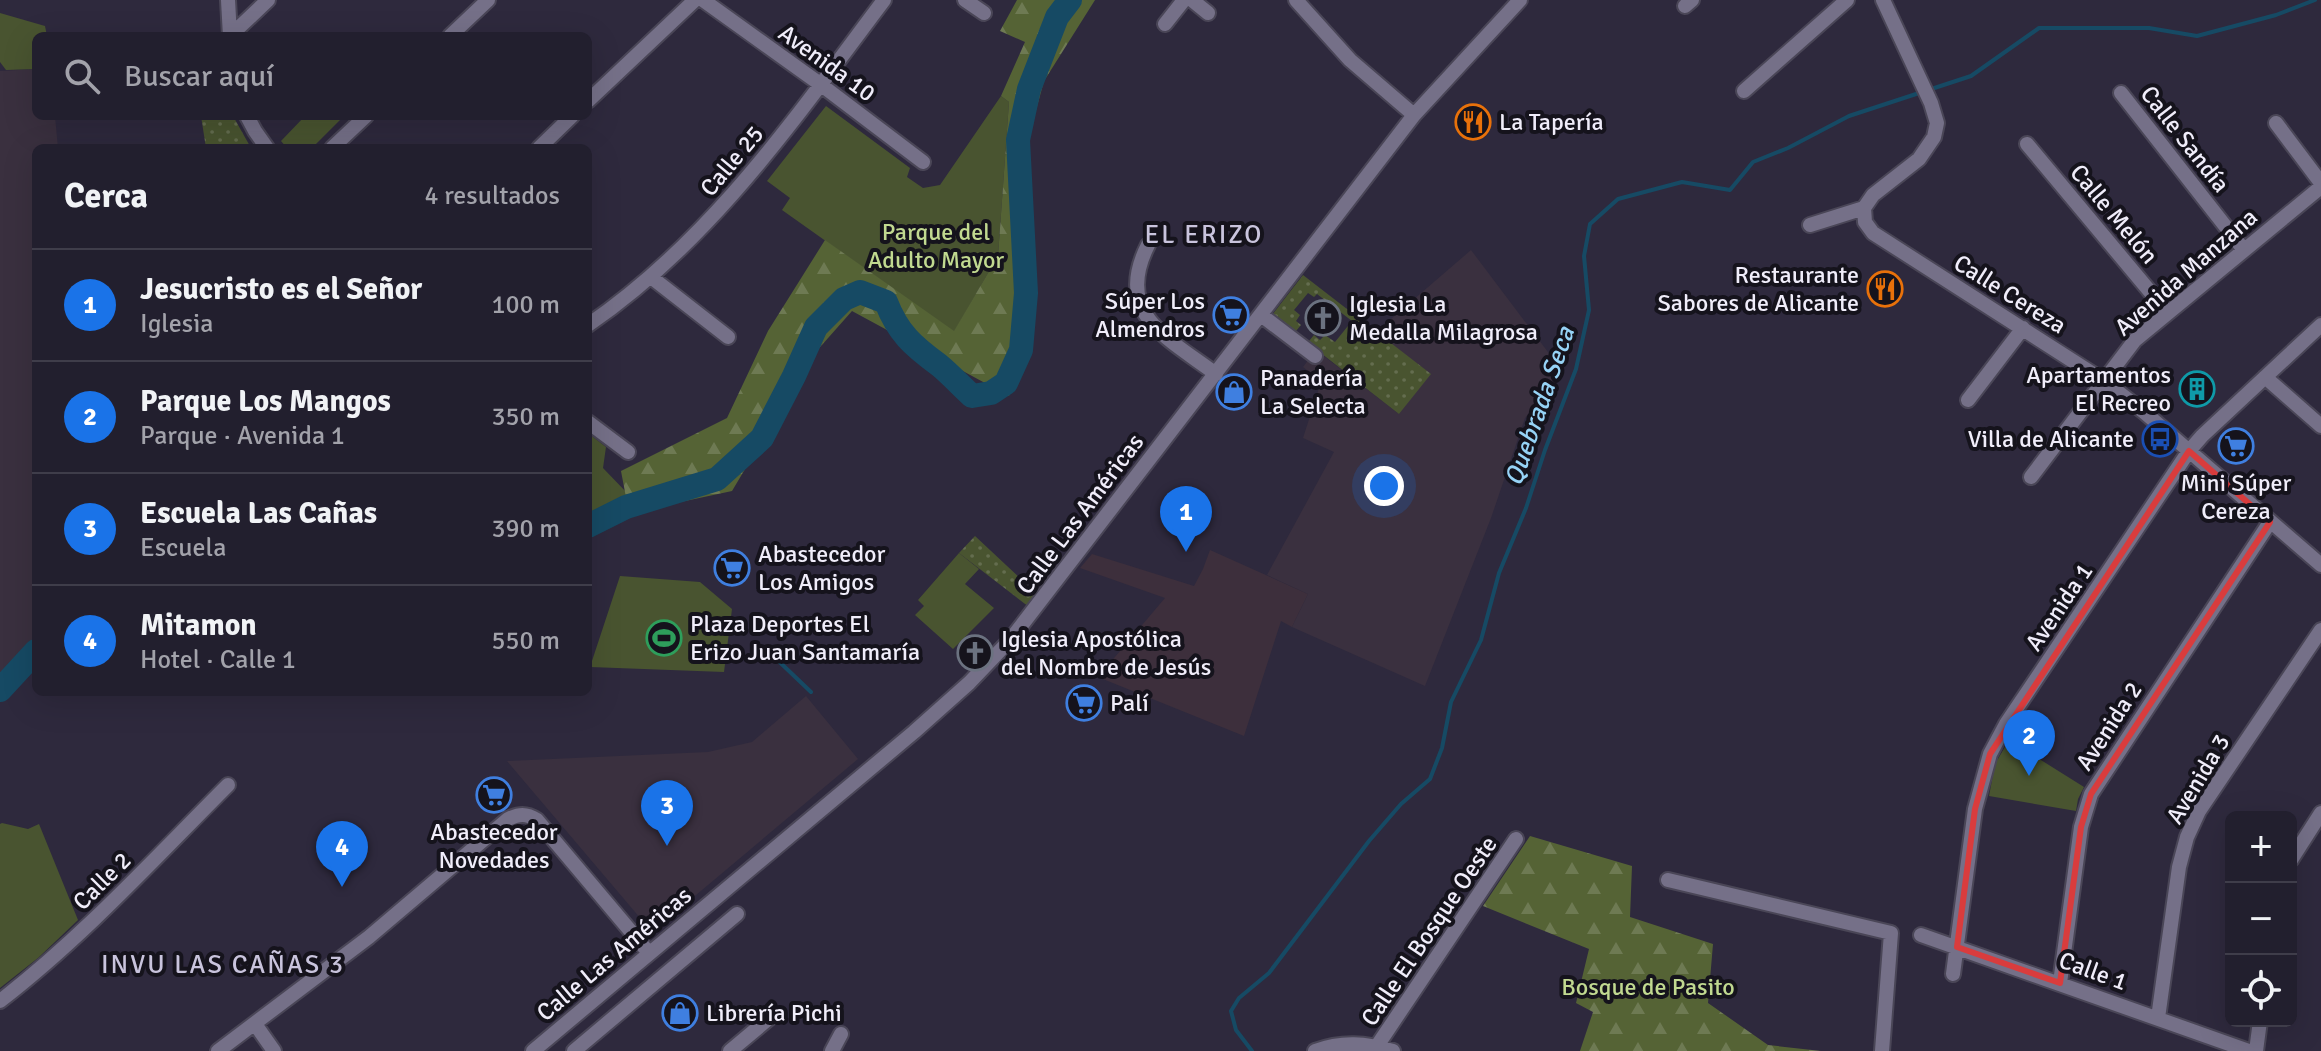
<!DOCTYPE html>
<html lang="es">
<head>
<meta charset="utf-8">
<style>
	:root { --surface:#221f2e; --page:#2a2736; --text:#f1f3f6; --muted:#a2a2aa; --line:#3f3d4a; --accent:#1a73e8 }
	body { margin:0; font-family:Signika,sans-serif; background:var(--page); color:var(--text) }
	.controls { position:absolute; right:24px; bottom:24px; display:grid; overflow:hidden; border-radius:12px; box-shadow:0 8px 32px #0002 }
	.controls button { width:72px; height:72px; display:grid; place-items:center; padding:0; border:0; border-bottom:2px solid var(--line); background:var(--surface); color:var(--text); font:40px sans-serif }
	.you { position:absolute; left:1384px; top:486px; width:28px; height:28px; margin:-20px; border:6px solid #fff; border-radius:50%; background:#1a73e8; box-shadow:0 0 0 12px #1a73e833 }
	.badge { display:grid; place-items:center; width:52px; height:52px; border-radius:50%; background:var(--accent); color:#fff; font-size:26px; font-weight:700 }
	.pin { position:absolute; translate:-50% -66px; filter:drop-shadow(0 2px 4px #0008) }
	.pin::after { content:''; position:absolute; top:42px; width:28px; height:24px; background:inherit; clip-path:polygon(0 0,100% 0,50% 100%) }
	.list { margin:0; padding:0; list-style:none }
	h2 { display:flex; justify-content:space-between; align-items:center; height:104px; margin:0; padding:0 32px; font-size:34px }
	h2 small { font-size:26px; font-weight:400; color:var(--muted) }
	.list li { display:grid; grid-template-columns:52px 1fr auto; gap:24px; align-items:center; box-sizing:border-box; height:112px; padding:0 32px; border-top:2px solid var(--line) }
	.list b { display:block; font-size:30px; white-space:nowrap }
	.list p { margin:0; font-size:26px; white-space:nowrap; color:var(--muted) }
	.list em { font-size:26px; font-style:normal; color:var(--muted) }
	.icon { flex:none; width:44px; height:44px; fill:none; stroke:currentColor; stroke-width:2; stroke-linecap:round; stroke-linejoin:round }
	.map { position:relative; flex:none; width:2321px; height:1051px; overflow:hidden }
	.search { position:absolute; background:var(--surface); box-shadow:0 8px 32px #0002; left:32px; top:32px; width:560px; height:88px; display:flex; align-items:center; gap:20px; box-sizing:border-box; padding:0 28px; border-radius:12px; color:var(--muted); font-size:30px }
	.panel { position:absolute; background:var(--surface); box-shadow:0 8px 32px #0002; left:32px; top:144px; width:560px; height:552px; border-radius:12px }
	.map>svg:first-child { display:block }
	.industrial { fill:#3d2f3c }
	.education { fill:#3a303f }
	.green { fill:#495430 }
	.forest { fill:url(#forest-firs) }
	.garden { fill:url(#garden-dots); fill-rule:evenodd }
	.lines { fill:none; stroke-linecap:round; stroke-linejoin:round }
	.stream { stroke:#164a64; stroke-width:4 }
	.river { stroke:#164a64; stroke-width:24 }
	.minor-casing { stroke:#4a4657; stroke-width:18 }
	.minor { stroke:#757088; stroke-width:14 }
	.marked { fill:none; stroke:#d93c3d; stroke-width:6; stroke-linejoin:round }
	.labels { text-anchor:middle; stroke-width:8; stroke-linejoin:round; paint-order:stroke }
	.street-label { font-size:24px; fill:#f0edfa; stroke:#15131c }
	.poi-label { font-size:24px; fill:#f0edfa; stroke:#15131c; text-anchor:start }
	.park-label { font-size:24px; fill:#c1d990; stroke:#15131c }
	.neighbourhood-label { font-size:26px; letter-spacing:2px; fill:#c9c4dd; stroke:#15131c }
	.water-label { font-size:26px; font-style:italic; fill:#96d3f6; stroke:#15131c }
</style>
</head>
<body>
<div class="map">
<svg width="2321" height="1051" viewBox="0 0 2321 1051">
	<defs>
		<pattern id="forest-firs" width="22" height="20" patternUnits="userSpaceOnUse" patternTransform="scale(2)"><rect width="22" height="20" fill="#556335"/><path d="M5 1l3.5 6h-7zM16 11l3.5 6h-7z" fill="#6e7a53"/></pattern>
		<pattern id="garden-dots" width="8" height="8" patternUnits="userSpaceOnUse" patternTransform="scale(2)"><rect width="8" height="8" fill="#495430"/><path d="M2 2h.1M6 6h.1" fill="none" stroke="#646d4f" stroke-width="1.8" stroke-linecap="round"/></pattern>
	</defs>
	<rect width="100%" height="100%" fill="#2e293d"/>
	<path class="industrial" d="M1210 550 1308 594 1292 627 1281 621 1244 736 1098 677 1165 598 1080 568 1092 554 1194 586 1203 569Z"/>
	<path class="education" d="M36 69V116H55L58 148H36V641L0 678V71Z
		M1471 250 1563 372 1525 418 1491 518 1425 686 1292 627 1308 594 1267 575 1334 452 1303 438 1321 382 1303 367 1316 350 1399 414 1430 374 1376 332Z
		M806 696 858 759 652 932 507 761 708 752 752 742Z"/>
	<path class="green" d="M0 13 45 26 47 36H36V69L6 70 0 62Z
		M1001 96 1009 102 998 256 954 332 782 210 790 198 767 181 826 106 910 168 907 177 923 188 940 185Z
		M305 116H340L342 118 312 148H287L281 141Z
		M588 433 606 447 603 468 629 495 588 519Z
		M959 553 979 569 965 584 994 608 953 649 915 615 924 606 918 600Z
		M620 576 700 582 732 609 724 672 590 667Z
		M2009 740 2084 787 2078 799 2076 811 1989 796 1995 764Z
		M2 823 28 829 39 824 78 920 38 958 0 988V824Z"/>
	<path class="forest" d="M1017 0H1095L1044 81 1027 143 1031 331 1009 396 852 311 813 355 732 491 629 513 621 471 727 418 768 331 825 240 954 331 998 256 1009 102 1001 96 1025 42 1000 31Z
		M1530 836 1632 866 1630 917 1713 944 1708 1003 1768 1045 1821 1051H1580L1593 1012 1576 1003 1589 949 1483 906Z"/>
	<path class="garden" d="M201 116H233L251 148H206Z
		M1303 275 1431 374 1399 414 1272 315ZM1308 293 1314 297 1317 294 1352 321 1335 342 1325 335 1320 340 1314 335 1309 341 1296 331 1301 325 1296 321 1300 315 1294 310Z
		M975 536 1039 596 1029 607 959 553Z"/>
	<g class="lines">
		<path class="stream" d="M760 649 768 651 811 692
			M1252 1051 1236 1030 1231 1011 1239 998 1269 973 1369 841 1401 804 1430 779 1442 748 1451 702 1481 640 1499 573 1526 508 1545 450 1576 369 1589 310 1584 256 1590 224 1618 199 1682 182 1730 190 1753 162 1788 148 1849 116 1971 76 2039 28H2149L2197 36 2276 15 2315 0"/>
		<path class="river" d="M588 526 626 507 717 479 762 438 794 376 816 327 844 299 860 292 886 302C898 333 913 346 939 365 950 374 961 386 972 396L991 393 1006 383 1021 350 1026 293 1018 140 1029 89 1057 17 1070 0
			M0 690 36 651"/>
		<defs>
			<path id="minor" d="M228 0 230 36
				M703 0 820 84 923 162
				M965 0 984 13
				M1192 0 1208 13
				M1296 0 1350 60 1414 115
				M1685 6 1692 0
				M1165 24 1184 0
				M230 36 268 0
				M450 36 488 0
				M1744 91 1847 0
				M2121 93 2244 250
				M588 101 695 0
				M247 116 255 131 267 148
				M2276 123 2321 183
				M2027 144 2167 312
				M332 148 366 116
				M539 148 572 116
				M1864 208 1865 222 1873 233 2104 381 2144 412 2321 565
				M1810 225 1864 208 1873 195 1919 159 1934 137 1937 123 1931 103 1883 0
				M1148 245C1113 314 1168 338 1216 374
				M651 277 728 337
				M1261 315 1315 356
				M588 325C712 240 795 118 884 0
				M2265 377 2321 426
				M1968 400 2023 328
				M588 422 628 452
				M2031 477 2135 340 2321 187
				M2291 860 2321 813
				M1668 880 1891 933 1882 1051
				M1921 935 2249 1051
				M1953 974 1975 809 1990 754 2006 724 2189 451 2202 436 2321 325
				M2060 983 2081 827 2091 794 2270 522
				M0 1001C83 937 154 859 228 785
				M2158 1018 2179 867 2187 837 2199 811 2321 630
				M255 1024 274 1051
				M1377 1046 1516 839
				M218 1051 369 937 508 819C519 814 526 813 537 820L649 953
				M533 1051 914 732 969 683 1011 639 1414 115 1520 0
				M574 1051 737 914
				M730 1051 773 1015
				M832 1051 841 1034
				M1315 1051C1342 1041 1366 1043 1393 1051
				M2256 1051 2260 1021"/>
		</defs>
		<use href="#minor" class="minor-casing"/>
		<use href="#minor" class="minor"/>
	</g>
	<path class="marked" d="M2189 451 2270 522 2091 794 2081 827 2060 983 1957 947 1975 809 1990 754Z"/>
	<defs>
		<symbol id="restaurant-ring" viewBox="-11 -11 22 22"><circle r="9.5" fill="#15131c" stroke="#e8710a" stroke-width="1.5"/><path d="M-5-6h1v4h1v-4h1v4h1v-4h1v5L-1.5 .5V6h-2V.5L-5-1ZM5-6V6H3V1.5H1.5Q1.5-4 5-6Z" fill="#e8710a"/></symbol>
		<symbol id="supermarket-ring" viewBox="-11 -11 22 22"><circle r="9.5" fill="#15131c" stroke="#3f7fe0" stroke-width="1.5"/><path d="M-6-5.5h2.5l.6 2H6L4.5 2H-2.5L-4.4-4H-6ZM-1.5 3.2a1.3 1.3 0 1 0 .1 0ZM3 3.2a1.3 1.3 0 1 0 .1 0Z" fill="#3f7fe0"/></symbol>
		<symbol id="church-ring" viewBox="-11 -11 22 22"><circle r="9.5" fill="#15131c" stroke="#6b7280" stroke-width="1.5"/><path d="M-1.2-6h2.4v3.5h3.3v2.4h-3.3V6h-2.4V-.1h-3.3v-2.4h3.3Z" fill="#6b7280"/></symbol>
		<symbol id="building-ring" viewBox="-11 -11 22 22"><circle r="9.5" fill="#15131c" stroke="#0f9aa8" stroke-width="1.5"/><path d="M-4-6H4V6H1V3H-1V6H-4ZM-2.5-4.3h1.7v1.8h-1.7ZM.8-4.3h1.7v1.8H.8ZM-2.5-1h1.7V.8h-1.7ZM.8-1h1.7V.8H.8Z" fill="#0f9aa8"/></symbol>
		<symbol id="shop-ring" viewBox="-11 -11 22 22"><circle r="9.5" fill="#15131c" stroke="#3f7fe0" stroke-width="1.5"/><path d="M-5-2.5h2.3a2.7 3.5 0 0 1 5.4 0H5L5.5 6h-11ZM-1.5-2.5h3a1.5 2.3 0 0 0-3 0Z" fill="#3f7fe0"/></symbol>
		<symbol id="bus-ring" viewBox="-11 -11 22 22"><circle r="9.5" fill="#15131c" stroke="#1a4fb4" stroke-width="1.5"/><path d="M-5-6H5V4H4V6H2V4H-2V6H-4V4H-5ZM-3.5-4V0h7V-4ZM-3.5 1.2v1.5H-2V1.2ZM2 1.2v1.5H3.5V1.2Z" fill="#1a4fb4"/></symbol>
		<symbol id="stadium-ring" viewBox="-11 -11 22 22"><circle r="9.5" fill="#15131c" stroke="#2e9e5b" stroke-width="1.5"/><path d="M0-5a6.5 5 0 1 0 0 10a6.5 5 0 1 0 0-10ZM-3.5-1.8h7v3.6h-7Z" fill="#2e9e5b"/></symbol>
	</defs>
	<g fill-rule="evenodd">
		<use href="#restaurant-ring" x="1453" y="102" width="40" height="40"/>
		<use href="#restaurant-ring" x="1865" y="269" width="40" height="40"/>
		<use href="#supermarket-ring" x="1211" y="295" width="40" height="40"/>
		<use href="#church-ring" x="1303" y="298" width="40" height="40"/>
		<use href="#building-ring" x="2177" y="369" width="40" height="40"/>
		<use href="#shop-ring" x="1214" y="372" width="40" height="40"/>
		<use href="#bus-ring" x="2140" y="419" width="40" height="40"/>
		<use href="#supermarket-ring" x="2216" y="426" width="40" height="40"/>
		<use href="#supermarket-ring" x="712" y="548" width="40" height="40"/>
		<use href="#stadium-ring" x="644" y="618" width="40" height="40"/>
		<use href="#church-ring" x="955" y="633" width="40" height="40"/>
		<use href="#supermarket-ring" x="1064" y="683" width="40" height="40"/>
		<use href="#supermarket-ring" x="474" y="775" width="40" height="40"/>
		<use href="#shop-ring" x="660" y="993" width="40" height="40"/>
	</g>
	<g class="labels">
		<g class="street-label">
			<text transform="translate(827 63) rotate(36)" y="8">Avenida 10</text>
			<text transform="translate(2185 139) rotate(52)" y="8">Calle Sandía</text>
			<text transform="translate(732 161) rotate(-50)" y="8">Calle 25</text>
			<text transform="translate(2114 214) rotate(50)" y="8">Calle Melón</text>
			<text transform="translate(2186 272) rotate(-41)" y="8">Avenida Manzana</text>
			<text transform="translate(2010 294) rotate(32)" y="8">Calle Cereza</text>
			<text transform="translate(1080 514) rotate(-53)" y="8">Calle Las Américas</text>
			<text transform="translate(2059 607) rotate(-56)" y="8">Avenida 1</text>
			<text transform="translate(2109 726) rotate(-57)" y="8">Avenida 2</text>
			<text transform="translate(2198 779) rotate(-59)" y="8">Avenida 3</text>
			<text transform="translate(102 881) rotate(-45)" y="8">Calle 2</text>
			<text transform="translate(1429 931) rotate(-56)" y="8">Calle El Bosque Oeste</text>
			<text transform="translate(614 954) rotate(-40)" y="8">Calle Las Américas</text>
			<text transform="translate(2093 971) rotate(20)" y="8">Calle 1</text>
		</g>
		<g class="poi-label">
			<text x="1499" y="130">La Tapería</text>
			<text x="1859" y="283" text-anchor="end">Restaurante<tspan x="1859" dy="28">Sabores de Alicante</tspan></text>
			<text x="1205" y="309" text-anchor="end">Súper Los<tspan x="1205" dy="28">Almendros</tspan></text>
			<text x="1349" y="312">Iglesia La<tspan x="1349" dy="28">Medalla Milagrosa</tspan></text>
			<text x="2171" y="383" text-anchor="end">Apartamentos<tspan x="2171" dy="28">El Recreo</tspan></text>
			<text x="1260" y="386">Panadería<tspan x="1260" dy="28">La Selecta</tspan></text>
			<text x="2134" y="447" text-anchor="end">Villa de Alicante</text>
			<text x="2236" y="491" text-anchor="middle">Mini Súper<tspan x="2236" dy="28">Cereza</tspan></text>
			<text x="758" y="562">Abastecedor<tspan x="758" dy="28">Los Amigos</tspan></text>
			<text x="690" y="632">Plaza Deportes El<tspan x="690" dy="28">Erizo Juan Santamaría</tspan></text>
			<text x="1001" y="647">Iglesia Apostólica<tspan x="1001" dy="28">del Nombre de Jesús</tspan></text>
			<text x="1110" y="711">Palí</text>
			<text x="494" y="840" text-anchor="middle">Abastecedor<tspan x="494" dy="28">Novedades</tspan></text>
			<text x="706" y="1021">Librería Pichi</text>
		</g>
		<g class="park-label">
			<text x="936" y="240">Parque del<tspan x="936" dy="28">Adulto Mayor</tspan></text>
			<text x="1648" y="995">Bosque de Pasito</text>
		</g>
		<g class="neighbourhood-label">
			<text x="1204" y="243">EL ERIZO</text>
			<text x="223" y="973">INVU LAS CAÑAS 3</text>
		</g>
		<g class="water-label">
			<text transform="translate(1539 406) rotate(-71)" y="9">Quebrada Seca</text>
		</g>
	</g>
</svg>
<div class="controls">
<button>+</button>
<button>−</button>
<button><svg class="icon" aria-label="locate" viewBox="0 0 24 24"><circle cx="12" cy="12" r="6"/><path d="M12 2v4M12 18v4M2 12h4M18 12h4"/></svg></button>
</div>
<div class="you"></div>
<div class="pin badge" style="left:1186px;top:552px">1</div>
<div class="pin badge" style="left:2029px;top:776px">2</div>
<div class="pin badge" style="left:667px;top:846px">3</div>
<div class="pin badge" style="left:342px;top:887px">4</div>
<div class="search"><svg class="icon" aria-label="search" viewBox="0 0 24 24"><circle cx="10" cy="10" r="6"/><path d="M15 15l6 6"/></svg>Buscar aquí</div>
<section class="panel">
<h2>Cerca<small>4 resultados</small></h2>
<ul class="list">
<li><span class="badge">1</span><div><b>Jesucristo es el Señor</b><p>Iglesia</p></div><em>100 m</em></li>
<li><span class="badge">2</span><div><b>Parque Los Mangos</b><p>Parque · Avenida 1</p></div><em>350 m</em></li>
<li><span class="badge">3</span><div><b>Escuela Las Cañas</b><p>Escuela</p></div><em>390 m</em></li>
<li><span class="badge">4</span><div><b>Mitamon</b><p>Hotel · Calle 1</p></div><em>550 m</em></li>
</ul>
</section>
</div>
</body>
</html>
